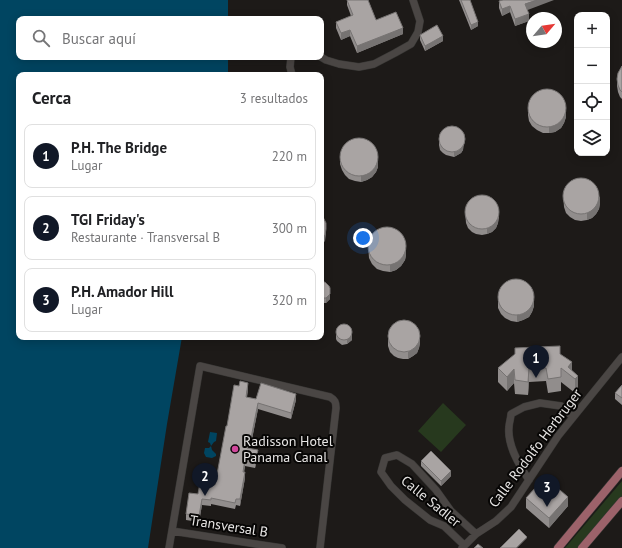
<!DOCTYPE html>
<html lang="es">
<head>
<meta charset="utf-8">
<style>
	:root { --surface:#fff; --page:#f2f2f2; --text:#202124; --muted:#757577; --line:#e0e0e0; --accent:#111827 }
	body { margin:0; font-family:"PT Sans",sans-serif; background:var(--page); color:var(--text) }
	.controls { position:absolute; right:12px; top:12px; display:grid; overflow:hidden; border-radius:8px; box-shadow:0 2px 10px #0003 }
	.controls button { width:36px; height:36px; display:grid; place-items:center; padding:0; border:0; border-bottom:1px solid var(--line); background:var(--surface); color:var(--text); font:20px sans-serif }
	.compass { position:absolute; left:526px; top:12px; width:36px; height:36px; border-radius:50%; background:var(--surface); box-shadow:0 2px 10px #0003; rotate:61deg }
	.you { position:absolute; left:363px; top:238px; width:14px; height:14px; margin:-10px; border:3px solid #fff; border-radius:50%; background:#1a73e8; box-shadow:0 0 0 6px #1a73e833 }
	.badge { display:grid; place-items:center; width:26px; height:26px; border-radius:50%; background:var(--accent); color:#fff; font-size:13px; font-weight:700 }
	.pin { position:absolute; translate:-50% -33px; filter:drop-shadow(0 1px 2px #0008) }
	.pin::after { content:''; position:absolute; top:21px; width:14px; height:12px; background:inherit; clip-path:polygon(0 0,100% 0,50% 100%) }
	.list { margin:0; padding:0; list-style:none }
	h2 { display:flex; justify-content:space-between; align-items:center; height:52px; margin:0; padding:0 16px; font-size:17px }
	h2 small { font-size:13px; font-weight:400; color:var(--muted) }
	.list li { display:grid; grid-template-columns:26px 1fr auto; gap:12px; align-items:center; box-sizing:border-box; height:64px; margin:0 8px 8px; padding:0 8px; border:1px solid var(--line); border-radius:8px }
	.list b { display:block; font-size:15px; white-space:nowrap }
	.list p { margin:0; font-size:13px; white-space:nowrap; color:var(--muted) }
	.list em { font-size:13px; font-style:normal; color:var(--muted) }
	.icon { flex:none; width:22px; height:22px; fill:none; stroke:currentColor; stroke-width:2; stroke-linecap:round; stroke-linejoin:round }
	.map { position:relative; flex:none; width:622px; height:548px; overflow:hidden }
	.search { position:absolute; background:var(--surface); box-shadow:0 2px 10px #0003; left:16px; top:16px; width:308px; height:44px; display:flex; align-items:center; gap:10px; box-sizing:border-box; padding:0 14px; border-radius:8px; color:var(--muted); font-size:15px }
	.panel { position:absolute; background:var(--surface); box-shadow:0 2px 10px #0003; left:16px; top:72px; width:308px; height:268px; border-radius:8px }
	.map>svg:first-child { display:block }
	.green { fill:#27391e }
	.water { fill:#004561 }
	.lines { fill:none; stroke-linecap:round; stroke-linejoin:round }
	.minor-casing { stroke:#383735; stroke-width:8 }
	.major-casing { stroke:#383735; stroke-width:9 }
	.minor { stroke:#4a4644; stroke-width:7 }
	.major { stroke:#9c626a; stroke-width:8 }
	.wall { fill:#918d8c }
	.shaded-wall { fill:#767372 }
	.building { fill:#a9a4a3; stroke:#767372 }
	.hotel-dot { fill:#d1479c; stroke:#070605; stroke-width:1.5 }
	.labels { text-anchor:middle; stroke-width:4; stroke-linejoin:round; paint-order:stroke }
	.poi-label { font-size:14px; fill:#e7e5e4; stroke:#070605; text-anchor:start }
	.street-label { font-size:14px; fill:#e7e5e4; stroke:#070605 }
</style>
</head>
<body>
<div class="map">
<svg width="622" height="548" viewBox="0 0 622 548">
	<rect width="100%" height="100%" fill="#1d1a18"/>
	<path class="green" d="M443 403 466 425 441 452 418 431Z
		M622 481V496L578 548H565Z"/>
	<path class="water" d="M0 0H228V19H19V57H228V75H19V337H182L167 424 148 548H0Z
		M210 432 217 433 216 441 214 442 211 446 212 450 216 454V456L212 458 206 457 204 453 205 448H209L211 446 210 443 208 442Z"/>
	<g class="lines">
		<defs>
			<path id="minor" d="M291 57 290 67 292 75
				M321 57 326 60 339 64 359 67 374 64 395 53 411 44 418 32 420 21 413 0
				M529 480C519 465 507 445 509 427 509 423 511 418 511 414L524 407 540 403 561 406 573 417
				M172 531 282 548
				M464 545 444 526 430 520 405 500 391 486 381 472 385 458 397 455 412 464 436 490 451 511 476 534
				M169 548 200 366 330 397C335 400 336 402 336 408L320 548
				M462 548 476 534 496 521 511 507 558 436 622 357"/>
			<path id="major" d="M558 548 622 471
				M582 548 622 501"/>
		</defs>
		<use href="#minor" class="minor-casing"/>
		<use href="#major" class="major-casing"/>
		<use href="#minor" class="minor"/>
		<use href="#major" class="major"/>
	</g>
	<path class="wall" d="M347 0H368L376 20 403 34 357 53 350 36 341 40 336 28V22L351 16 347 5Z
		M459 0H470L478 26 471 30Z
		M499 1 527 10 529 21 515 26 510 12 502 16 499 8Z
		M420 35 443 41 425 51 420 40Z
		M622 66V99L620 97 618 92 617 86V79Z
		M528 108 566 117 564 123 561 128 555 132 549 133H543L537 130 532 126 529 121 528 115Z
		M439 136 464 142 463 150 461 153 454 157 446 155 443 153 440 150 439 145Z
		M340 157 378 167 376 172 372 177 367 180 361 182 355 181 349 179 345 175 342 170 340 164Z
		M563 194 600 203 599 209 596 214 592 218 587 220 581 221 575 220 570 217 566 213 564 207Z
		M465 211 499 217 498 223 496 228 492 232 487 234 482 235 476 234 472 232 468 228 466 223Z
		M368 245 406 255 405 260 401 266 396 270 390 272 383 271 377 269 372 264 369 258Z
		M321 282 330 293V299L326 303H321Z
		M498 296 534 306 532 312 529 317 523 320 517 322 511 321 505 318 501 314 498 308Z
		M336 329 352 335V340L347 344 342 345 337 341 336 339Z
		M388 334 420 343 419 348 417 353 413 356 408 359H403L398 358 394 356 390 352 388 346Z
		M560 354 572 371 578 376V390L575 393 561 382V391L548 393 546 381 529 382 528 395 515 394 514 383 507 391 498 382V368Z
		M622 385V405L615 399V393Z
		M248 389 247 397 256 399 296 400 291 419 258 409 251 444H249L248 448 258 456 255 468 245 466 244 472 245 478 240 506 236 505 235 509 211 504V506L202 505 199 522 186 520V514L198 494 215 485Z
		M421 461 451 476 441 486 421 466Z
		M526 498 568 506 549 528 526 508Z"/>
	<path class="shaded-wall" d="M537 0H554L525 11V4Z
		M510 6V12L502 16V9Z
		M529 14V21L515 26V19Z
		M478 22V26L471 30V25Z
		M403 28V34L357 53V46Z
		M350 30V36L341 40V33Z
		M443 36V41L425 51V46Z
		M566 110V117L564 123 561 128 555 132 549 133V127Z
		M464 137 463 150 461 153 454 157V152Z
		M378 160V167L376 172 372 177 367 180 361 182V175Z
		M600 196V203L599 209 596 214 592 218 587 220V213Z
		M499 210 498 223 496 228 492 232 487 234V228Z
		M326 229V235L325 241 321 246V240Z
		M406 248V255L405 260 401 266 396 270 390 272V265Z
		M330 288V299L326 303V298Z
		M534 299V306L532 312 529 317 523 320 517 322V315Z
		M352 330V340L347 344V339Z
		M420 337V343L419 348 417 353 413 356 408 359V352Z
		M572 362V376L568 367Z
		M529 368V382L528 395V382Z
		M514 369V383L507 391V377Z
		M578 376V390L575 393V379Z
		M248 383V389L246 403V397Z
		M296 394V400L291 419V413Z
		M258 403V409L251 444V438Z
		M249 438V444L247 454V448Z
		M258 450V456L255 468V461Z
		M245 459V466L243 478V472Z
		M451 471V476L441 486V481Z
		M245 472V478L240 506V499Z
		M568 497V506L549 528V518Z
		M202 499V505L199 522V516Z
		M527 537V538L517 548H516Z"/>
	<path class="building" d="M347 0H368L376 20 396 12 403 28 357 46 350 30 341 33 336 22 353 15Z
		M461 0H470L478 22 471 25Z
		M503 0H537L525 4 529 14 515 19 510 6 502 9 499 1Z
		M437 25 443 36 425 46 420 35Z
		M622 66V92L620 90 618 85 617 79 618 73Z
		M528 108a19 19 0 1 1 38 0a19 19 0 1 1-38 0Z
		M439 139a13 13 0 1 1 26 0a13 13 0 1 1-26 0Z
		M340 157a19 19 0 1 1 38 0a19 19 0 1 1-38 0Z
		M563 196a18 18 0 1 1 36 0a18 18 0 1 1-36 0Z
		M465 212a17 17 0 1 1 34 0a17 17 0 1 1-34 0Z
		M321 215 323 217 326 223V229L325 235 321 240Z
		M368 246a19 19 0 1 1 38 0a19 19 0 1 1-38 0Z
		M498 297a18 18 0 1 1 36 0a18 18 0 1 1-36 0Z
		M321 282H325L329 286 330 288V294L326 298H321Z
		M388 336a16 16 0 1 1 32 0a16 16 0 1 1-32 0Z
		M336 332a8 8 0 1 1 16 0a8 8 0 1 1-16 0Z
		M560 346V354L572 362 568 367 578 376 575 379 561 368V377L548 379 546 368H529L528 382 515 380 514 369 507 377 498 368 515 354V348Z
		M240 381 248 383 246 397 256 399 261 383 296 394 291 413 258 403 251 438H249L247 448 258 450 255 461 245 459 243 472H245L240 499H236L235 503 211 498V500L202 499 199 516 186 514 189 493 198 494 200 482 215 485 226 426H227L234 385 239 386Z
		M622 385V398L615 393Z
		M431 451 451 471 441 481 421 461Z
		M545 477 568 497 549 518 526 498Z
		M519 529 527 537 516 548H500Z
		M478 544 483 548H474Z"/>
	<circle class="hotel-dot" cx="235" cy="449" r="4"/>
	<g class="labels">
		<g class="poi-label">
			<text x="243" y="446">Radisson Hotel<tspan x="243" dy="16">Panama Canal</tspan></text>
		</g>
		<g class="street-label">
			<text transform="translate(535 448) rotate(-53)" y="5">Calle Rodolfo Herbruger</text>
			<text transform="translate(431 501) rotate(39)" y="5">Calle Sadler</text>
			<text transform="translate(229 526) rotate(9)" y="5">Transversal B</text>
		</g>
	</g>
</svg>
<div class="controls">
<button>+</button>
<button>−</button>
<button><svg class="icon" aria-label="locate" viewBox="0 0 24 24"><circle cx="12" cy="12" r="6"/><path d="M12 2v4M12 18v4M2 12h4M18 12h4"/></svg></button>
<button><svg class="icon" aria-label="layers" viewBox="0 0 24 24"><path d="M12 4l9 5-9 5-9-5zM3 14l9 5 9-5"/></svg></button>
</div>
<svg class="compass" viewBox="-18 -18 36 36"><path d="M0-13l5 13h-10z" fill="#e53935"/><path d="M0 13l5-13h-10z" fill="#757577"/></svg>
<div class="you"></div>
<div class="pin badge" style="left:536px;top:378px">1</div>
<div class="pin badge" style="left:205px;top:496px">2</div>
<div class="pin badge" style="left:547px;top:507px">3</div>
<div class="search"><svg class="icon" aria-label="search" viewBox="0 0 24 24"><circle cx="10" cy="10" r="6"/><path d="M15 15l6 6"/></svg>Buscar aquí</div>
<section class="panel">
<h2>Cerca<small>3 resultados</small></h2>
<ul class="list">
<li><span class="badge">1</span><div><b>P.H. The Bridge</b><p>Lugar</p></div><em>220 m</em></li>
<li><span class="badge">2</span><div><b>TGI Friday's</b><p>Restaurante · Transversal B</p></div><em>300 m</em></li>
<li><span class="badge">3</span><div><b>P.H. Amador Hill</b><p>Lugar</p></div><em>320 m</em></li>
</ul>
</section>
</div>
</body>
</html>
